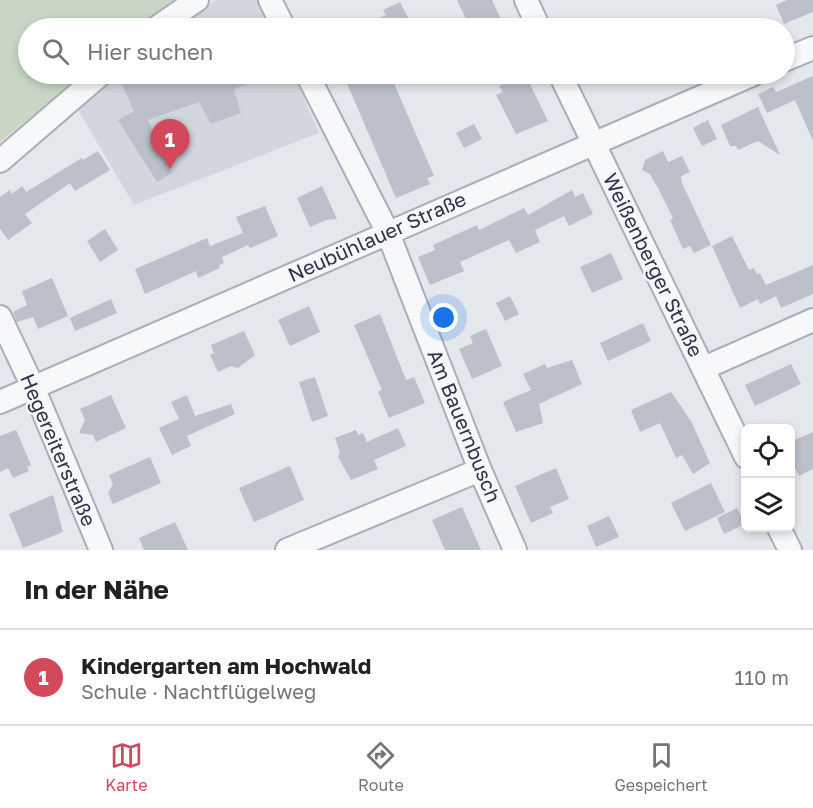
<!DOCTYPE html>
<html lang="de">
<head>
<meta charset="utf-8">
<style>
	:root { --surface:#fff; --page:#f6f6f6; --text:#202124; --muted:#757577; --line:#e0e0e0; --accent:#d1495b }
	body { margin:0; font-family:"Golos Text",sans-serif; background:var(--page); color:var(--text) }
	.controls { position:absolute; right:18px; bottom:18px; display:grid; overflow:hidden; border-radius:9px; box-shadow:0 3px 9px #0003 }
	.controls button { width:54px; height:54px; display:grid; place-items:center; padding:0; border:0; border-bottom:2px solid var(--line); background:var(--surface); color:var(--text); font:30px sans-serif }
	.you { position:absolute; left:444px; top:318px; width:21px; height:21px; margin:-15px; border:4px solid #fff; border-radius:50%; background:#1a73e8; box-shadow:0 0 0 9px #1a73e833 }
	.badge { display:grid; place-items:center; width:39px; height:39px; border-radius:50%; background:var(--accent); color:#fff; font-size:20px; font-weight:700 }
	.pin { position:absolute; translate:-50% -50px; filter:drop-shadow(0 2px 3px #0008) }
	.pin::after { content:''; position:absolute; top:32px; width:21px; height:18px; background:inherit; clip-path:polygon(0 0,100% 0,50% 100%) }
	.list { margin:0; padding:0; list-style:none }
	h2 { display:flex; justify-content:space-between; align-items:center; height:78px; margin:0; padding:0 24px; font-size:26px }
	h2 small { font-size:20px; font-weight:400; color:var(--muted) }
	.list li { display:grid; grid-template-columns:39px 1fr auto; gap:18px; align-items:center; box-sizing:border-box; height:96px; padding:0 24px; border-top:2px solid var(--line) }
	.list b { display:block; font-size:22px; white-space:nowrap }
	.list p { margin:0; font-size:20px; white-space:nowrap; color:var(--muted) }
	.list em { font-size:20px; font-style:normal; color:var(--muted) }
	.icon { flex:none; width:33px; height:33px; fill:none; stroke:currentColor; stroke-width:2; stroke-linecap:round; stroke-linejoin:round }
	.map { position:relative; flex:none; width:813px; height:550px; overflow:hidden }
	.search { position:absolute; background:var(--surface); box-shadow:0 3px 9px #0003; left:18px; right:18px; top:18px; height:66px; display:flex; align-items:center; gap:15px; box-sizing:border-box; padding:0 21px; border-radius:33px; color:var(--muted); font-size:22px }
	.sheet { height:174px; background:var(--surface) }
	nav { display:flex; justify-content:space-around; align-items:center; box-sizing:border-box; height:84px; border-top:2px solid var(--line); background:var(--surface); font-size:16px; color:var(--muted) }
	nav a { display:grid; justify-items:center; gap:3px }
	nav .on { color:var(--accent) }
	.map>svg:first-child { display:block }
	.built { fill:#d2d6de }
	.green { fill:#c9d6c5 }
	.building { fill:#bbc0ca }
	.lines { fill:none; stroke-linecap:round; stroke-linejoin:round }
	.minor-casing { stroke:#a9aeb7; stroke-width:26 }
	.minor { stroke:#f7f8fa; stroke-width:22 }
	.labels { text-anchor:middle; stroke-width:5; stroke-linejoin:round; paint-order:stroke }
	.street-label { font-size:20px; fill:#2b3445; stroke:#f4f6f9 }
</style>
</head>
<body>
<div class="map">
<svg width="813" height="550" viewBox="0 0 813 550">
	<rect width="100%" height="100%" fill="#e4e7ec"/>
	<path class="built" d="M216 0H260L273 28H174Z
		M116 74H293L319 133 134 205 77 108Z"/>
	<path class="green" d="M0 0H178L142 28H28V74H84L0 142Z"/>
	<path class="building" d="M457 0H492L505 28H470Z
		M787 0H813V12L784 24 776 5Z
		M400 2 410 21 395 28H356L386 15 383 10Z
		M148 74H272V75L234 89 241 113 211 124 199 102 148 120 172 173 157 182 118 120 134 111 122 85Z
		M343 74H390L434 176 427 178 430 184 396 198Z
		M517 74H525L548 121 516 134 496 95 503 92 499 86 505 83 504 79Z
		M813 76V141L795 100 767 113 758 94 773 87 776 92Z
		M758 107 780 155 758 141 738 150 736 146H730L721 125Z
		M708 120 717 139 702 146 693 128Z
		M474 124 482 139 464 148 456 133Z
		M98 151 110 170 75 191 70 183 25 214 32 223 8 240 0 229V197L10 190 12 194 22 186 26 192 82 158 83 160Z
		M663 151 668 162 682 156 690 172 681 176 682 183 711 245 694 253 690 246 683 249 670 220 673 218 658 188 650 174 642 170 645 160Z
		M322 186 337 219 326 220 310 227 297 198Z
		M572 190 575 197 583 193 593 214 569 226 564 216 535 230 540 242 516 253 509 240 460 262 464 271 430 285 418 257 435 250 433 245 477 225 479 230 524 208 528 215Z
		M265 206 278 236 250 248 248 245 222 257 224 263 219 265 220 268 198 278 196 271 145 294 135 269 207 238 210 246 243 233 236 217Z
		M105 229 118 250 100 262 87 241Z
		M732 236 749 270 754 268 757 274 760 273 766 285 813 265V294L781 308 776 296 760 304 758 299 740 308 712 246Z
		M611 253 623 279 592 293 580 267Z
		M52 278 68 316 38 329 33 317 17 322 13 312 27 305 22 291Z
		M510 296 519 314 505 321 496 303Z
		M111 299 117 313 75 331 70 318Z
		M309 306 320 332 290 346 278 320Z
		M380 314 406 380 414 377 425 403 389 418 378 392 382 390 354 325Z
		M643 323 651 341 608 361 600 343Z
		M486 329 502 366 472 379 459 349 473 343 470 336Z
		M244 331 255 355 238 368 231 366 218 372 210 355 214 353 211 345Z
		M572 360 582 384 539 404 543 423 516 432 503 402 531 390 523 374 545 364 547 368Z
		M791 364 801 384 755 406 745 385Z
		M315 377 328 416 312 422 299 382Z
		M671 392 691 421 710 463 693 474 682 455 676 458 660 423 640 432 631 410Z
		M111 395 126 428 96 442 93 435 79 433 85 420 80 409Z
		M187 395 195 416 231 404 235 414 187 436 191 446 172 455 159 428 179 419 171 402Z
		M398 428 406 446 374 460 378 469 351 480 338 457 340 453 335 438 356 430 358 435 363 433 367 442Z
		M16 430 31 465 27 467 29 471 13 478 8 468 0 472V436Z
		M813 432V469L799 476 790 459V442Z
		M150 457 161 483 113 504 108 493 113 484 109 475Z
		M290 466 304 500 254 522 239 488Z
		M556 468 569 499 550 507 553 513 531 523 515 486Z
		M711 483 725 512 685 531 671 503Z
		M53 495 63 532 23 548 9 514Z
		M462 507 481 550H445L432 520Z
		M737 508 745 524 724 534 717 518Z
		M609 516 619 537 596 547 587 526Z
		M175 522 188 550H144L139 538Z"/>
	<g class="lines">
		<defs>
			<path id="minor" d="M270 0 284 28
				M526 0 539 28
				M156 28 197 0
				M784 60 813 48
				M307 74 388 233 480 470 515 550
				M560 74 746 457
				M0 161 101 74
				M0 317 33 387 101 550
				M704 368 813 320
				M0 402 754 74
				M779 528 790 550
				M287 550 480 470"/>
		</defs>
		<use href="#minor" class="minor-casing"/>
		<use href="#minor" class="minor"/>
	</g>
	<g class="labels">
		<g class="street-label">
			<text transform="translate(377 237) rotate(-24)" y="7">Neubühlauer Straße</text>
			<text transform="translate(653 265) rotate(64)" y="7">Weißenberger Straße</text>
			<text transform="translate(464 426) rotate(68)" y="7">Am Bauernbusch</text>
			<text transform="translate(58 450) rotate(67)" y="7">Hegereiterstraße</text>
		</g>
	</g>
</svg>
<div class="controls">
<button><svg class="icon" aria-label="locate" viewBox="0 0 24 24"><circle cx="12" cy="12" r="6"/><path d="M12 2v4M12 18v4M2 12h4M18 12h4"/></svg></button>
<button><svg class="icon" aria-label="layers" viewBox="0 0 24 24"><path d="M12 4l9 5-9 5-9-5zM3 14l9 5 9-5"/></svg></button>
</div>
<div class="you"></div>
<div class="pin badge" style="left:170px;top:169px">1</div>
<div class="search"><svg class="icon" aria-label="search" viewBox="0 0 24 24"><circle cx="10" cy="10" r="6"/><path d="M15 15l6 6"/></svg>Hier suchen</div>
</div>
<section class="sheet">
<h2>In der Nähe<small></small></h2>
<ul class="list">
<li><span class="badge">1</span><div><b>Kindergarten am Hochwald</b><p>Schule · Nachtflügelweg</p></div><em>110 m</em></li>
</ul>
</section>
<nav>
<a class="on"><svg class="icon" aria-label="map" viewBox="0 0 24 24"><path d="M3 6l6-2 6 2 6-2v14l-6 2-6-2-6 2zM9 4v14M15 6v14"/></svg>Karte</a>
<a><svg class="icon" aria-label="directions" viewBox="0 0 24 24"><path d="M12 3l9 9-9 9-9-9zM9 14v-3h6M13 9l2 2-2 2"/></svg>Route</a>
<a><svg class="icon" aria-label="saved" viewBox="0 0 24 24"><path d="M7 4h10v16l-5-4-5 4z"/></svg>Gespeichert</a>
</nav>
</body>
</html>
